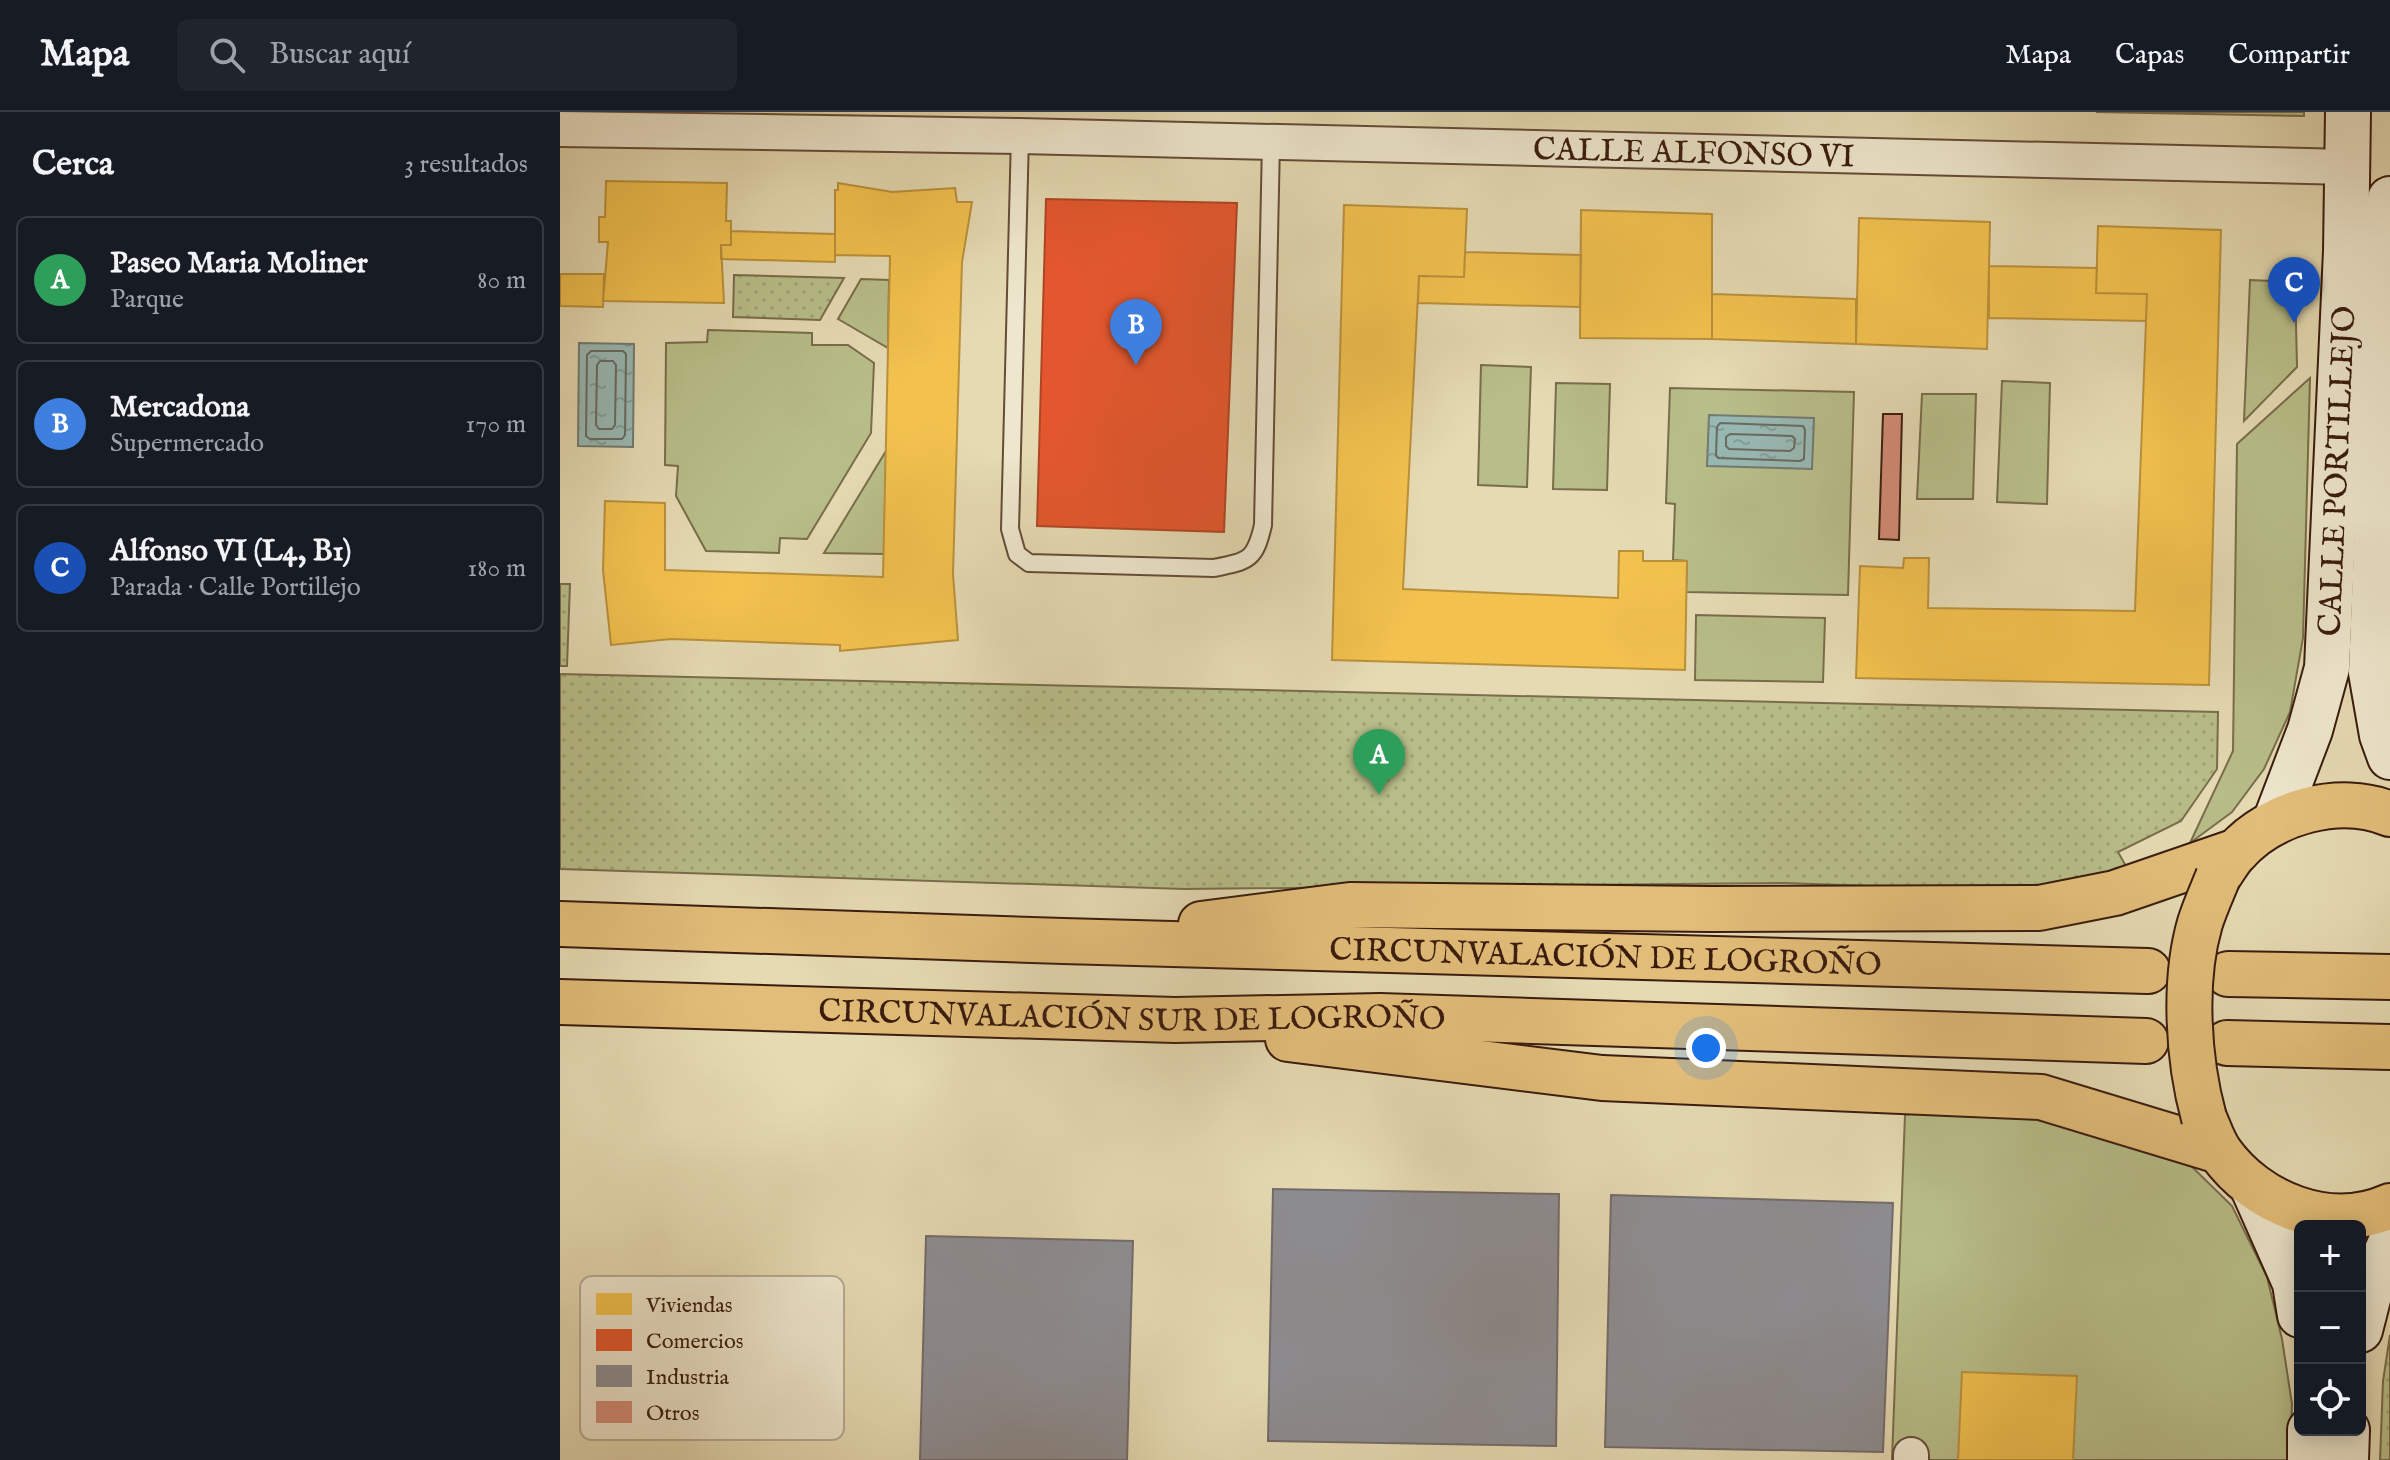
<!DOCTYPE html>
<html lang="es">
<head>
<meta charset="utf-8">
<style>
	:root { --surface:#171b24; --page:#20242c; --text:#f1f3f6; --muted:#9ea1a6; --line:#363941; --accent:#0f766e }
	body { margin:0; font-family:"IM FELL English",serif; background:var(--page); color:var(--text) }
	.controls { position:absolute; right:24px; bottom:24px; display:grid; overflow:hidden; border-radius:12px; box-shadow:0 4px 20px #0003 }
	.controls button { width:72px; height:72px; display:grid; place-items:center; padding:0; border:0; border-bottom:2px solid var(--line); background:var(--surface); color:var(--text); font:40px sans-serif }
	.you { position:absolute; left:1146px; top:936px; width:28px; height:28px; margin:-20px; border:6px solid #fff; border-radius:50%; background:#1a73e8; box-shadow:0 0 0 12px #1a73e833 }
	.badge { display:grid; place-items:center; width:52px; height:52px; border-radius:50%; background:var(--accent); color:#fff; font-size:26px; font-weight:700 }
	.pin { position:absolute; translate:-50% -66px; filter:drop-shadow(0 2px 4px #0008) }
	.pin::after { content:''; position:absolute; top:42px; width:28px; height:24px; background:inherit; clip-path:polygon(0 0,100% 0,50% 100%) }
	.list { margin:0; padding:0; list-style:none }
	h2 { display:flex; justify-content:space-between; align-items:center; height:104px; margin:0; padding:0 32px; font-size:34px }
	h2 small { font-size:26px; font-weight:400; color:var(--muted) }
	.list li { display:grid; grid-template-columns:52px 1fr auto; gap:24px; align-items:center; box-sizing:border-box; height:128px; margin:0 16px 16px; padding:0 16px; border:2px solid var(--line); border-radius:12px }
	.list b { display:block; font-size:30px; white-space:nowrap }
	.list p { margin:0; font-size:26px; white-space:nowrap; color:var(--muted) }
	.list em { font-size:26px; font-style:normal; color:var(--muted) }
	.icon { flex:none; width:44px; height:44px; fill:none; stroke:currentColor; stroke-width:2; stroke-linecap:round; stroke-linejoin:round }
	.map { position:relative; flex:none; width:1830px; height:1348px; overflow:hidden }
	header { display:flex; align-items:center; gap:48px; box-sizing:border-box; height:112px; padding:0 40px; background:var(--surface); border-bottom:2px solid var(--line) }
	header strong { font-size:38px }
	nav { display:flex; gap:44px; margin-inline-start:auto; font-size:28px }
	.search { width:560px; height:72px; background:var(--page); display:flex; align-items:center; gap:20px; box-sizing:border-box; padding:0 28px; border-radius:12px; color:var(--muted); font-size:30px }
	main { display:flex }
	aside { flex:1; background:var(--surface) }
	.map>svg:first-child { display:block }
	.park { fill:url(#park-dots); stroke:#796d4c; stroke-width:2 }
	.garden { fill:#b8be89; stroke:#796d4c; stroke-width:2 }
	.water { fill:url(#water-ripples); stroke:#727a72; stroke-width:2 }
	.homes { fill:#f2c14e; stroke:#bb903b; stroke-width:2 }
	.shops { fill:#e4572e; stroke:#b14525; stroke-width:2 }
	.industry { fill:#8d8d92; stroke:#746b6b; stroke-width:2 }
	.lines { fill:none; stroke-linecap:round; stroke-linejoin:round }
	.shore { stroke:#696a62; stroke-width:2 }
	.building { fill:#d48c77; stroke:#3a1c0f; stroke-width:2 }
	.lane-casing { stroke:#654c38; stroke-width:20 }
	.street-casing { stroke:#654c38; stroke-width:38 }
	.secondary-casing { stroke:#3a1c0f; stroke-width:48 }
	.primary-casing { stroke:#3a1c0f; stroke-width:48 }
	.highway-casing { stroke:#3a1c0f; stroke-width:48 }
	.lane { stroke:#eee7cd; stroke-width:16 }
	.street { stroke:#eee7cd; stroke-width:34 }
	.secondary { stroke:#eee7cd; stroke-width:44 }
	.primary { stroke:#e2bd79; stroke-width:44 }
	.highway { stroke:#e2bd79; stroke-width:44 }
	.primary-bridge-casing { stroke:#3a1c0f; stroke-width:48; stroke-linecap:butt }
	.primary-bridge { stroke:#e2bd79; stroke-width:44 }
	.labels { text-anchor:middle; stroke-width:8; stroke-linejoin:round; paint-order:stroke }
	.street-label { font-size:32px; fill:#3a1c0f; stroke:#eee7cd }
	.key { fill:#eee7cd; stroke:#b8aa94; stroke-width:2 }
	.key-label { font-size:22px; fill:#3a1c0f }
</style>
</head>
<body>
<header>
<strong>Mapa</strong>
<div class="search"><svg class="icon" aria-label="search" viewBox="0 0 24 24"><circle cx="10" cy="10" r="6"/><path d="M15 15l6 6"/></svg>Buscar aquí</div>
<nav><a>Mapa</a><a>Capas</a><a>Compartir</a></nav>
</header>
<main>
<aside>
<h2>Cerca<small>3 resultados</small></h2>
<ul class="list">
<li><span class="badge" style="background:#2e9e5b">A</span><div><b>Paseo Maria Moliner</b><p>Parque</p></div><em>80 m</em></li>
<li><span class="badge" style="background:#3f7fe0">B</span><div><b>Mercadona</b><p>Supermercado</p></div><em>170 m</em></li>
<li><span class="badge" style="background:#1a4fb4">C</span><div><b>Alfonso VI (L4, B1)</b><p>Parada · Calle Portillejo</p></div><em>180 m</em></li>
</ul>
</aside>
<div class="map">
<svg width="1830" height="1348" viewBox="0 0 1830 1348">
	<defs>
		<pattern id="park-dots" width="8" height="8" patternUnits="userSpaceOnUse" patternTransform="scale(2)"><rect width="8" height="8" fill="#b8be89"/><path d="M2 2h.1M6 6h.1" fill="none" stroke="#9fa375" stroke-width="1.8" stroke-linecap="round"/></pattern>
		<pattern id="water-ripples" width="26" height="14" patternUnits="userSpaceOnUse" patternTransform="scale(2)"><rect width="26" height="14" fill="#98b9b4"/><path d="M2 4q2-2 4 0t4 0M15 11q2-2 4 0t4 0" fill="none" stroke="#849e9a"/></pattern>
	</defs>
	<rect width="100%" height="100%" fill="#e5dab2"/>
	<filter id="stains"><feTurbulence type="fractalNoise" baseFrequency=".0025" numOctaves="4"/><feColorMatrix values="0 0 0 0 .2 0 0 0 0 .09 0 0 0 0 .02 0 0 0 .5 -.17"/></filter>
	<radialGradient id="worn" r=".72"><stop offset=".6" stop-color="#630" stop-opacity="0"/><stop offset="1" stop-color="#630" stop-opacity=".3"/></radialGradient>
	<path class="park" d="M1536 0H1744V4Z
		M174 163 284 166 260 208 173 205Z
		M0 472H10L7 554H0Z
		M0 562 1658 600 1657 657 1621 709 1558 740 1571 763 1480 780 1225 771 624 777 0 757Z
		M1830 1223V1348H1820L1823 1269Z"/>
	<path class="garden" d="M301 167 329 168 328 236 278 207Z
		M1690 168 1735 170 1737 255 1684 309Z
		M148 218 252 221V233H288L314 251 311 321 247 427 220 426 219 441 146 439 116 384 118 354 105 353 106 231 147 230Z
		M921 253 971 255 967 375 918 373Z
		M1750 266 1743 526 1730 600 1704 657 1672 700 1630 731 1673 639 1677 332Z
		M1442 269 1490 271 1487 392 1437 390Z
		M996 271 1050 272 1047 378 993 377Z
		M1110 276 1294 280 1288 483 1126 480 1127 449 1113 448 1115 392 1106 391Z
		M1362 282H1416L1413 387H1357Z
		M326 339 324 442 264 441Z
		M1136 503 1265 506 1263 570 1135 568Z
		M1435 995 1621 1044 1672 1094 1707 1165 1722 1227 1732 1292 1730 1348H1332L1345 1003 1380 996Z"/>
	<path class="water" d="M19 231 74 232 73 335 18 334Z
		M1149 303 1254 306 1252 357 1147 354Z"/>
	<path class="homes" d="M46 69 167 71 166 109H171V133H161L164 191 43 189 48 130H39V105H45Z
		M278 71 332 80 395 76 397 90H412L402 150 393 462 398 528 280 539V533L111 527 51 533 43 458 45 389 105 391V458L323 465 330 144 275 143V78H278Z
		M784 93 907 97 904 165 859 164 843 477 1058 486 1059 439H1083V449H1127L1125 558 772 548Z
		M1021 98 1152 102V227L1020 226Z
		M1299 106 1430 110 1427 237 1296 232Z
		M1538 114 1661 118 1649 573 1296 566 1300 454 1343 456 1344 446H1369L1368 496 1575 499 1587 182 1536 181Z
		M171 119 275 122V150L161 147V133H171Z
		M905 140 1021 143 1020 195 858 191 859 164 904 165Z
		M1429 154 1537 156 1536 181 1587 182 1586 209 1429 206Z
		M0 162H44L43 195 0 194Z
		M1152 182 1296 187V232L1152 227Z
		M1402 1260 1517 1264 1513 1348H1398Z"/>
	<path class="shops" d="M486 87 677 91 664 420 477 414Z"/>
	<path class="industry" d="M713 1077 999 1082 996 1334 708 1329Z
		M1051 1083 1333 1091 1323 1340 1045 1335Z
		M366 1124 573 1129 567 1348H360Z"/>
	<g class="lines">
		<path class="shore" d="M31 239H63L66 242 65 323 62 327H30L26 324 27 243Z
			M40 249H53L56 253 55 313 52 317H39L36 313 37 253Z
			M1160 311 1243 314 1245 318 1244 347 1240 349 1158 346 1156 343 1157 315Z
			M1170 322 1232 324 1235 327 1234 336 1230 339 1169 337 1166 334V325Z"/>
	</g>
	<path class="building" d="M1323 302H1342L1339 428 1319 427Z"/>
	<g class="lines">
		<defs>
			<path id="lane" d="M460 24 450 417 457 442 469 451 654 456C689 449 695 448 703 413L711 30"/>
			<g id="street">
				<path id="s1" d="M0 17 460 24 1788 55"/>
				<path d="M1351 1348V1343"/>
			</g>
			<g id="secondary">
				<path d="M1830 87 1811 560 1822 623 1830 645"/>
				<path id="s2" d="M1715 710 1750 618 1767 556 1786 139 1788 0"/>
				<path d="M1693 1076 1735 1171 1740 1203"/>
				<path d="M1800 1218 1811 1175 1830 1132"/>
				<path d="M1750 1348V1318"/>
				<path d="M1786 1348 1787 1318"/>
			</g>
			<path id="primary" d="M1658 765C1664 757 1669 747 1676 740 1712 700 1780 681 1830 702
				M1644 1006C1649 1017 1653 1030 1660 1040 1697 1092 1769 1121 1830 1094"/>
			<g id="highway">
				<path id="s3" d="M0 812 503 829 1588 859"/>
				<path d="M641 812 790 793 1151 797 1479 796 1555 781 1677 739"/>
				<path d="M1668 862 1830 865"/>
				<path id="s4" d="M0 890 615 908 820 904 1586 929"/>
				<path d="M728 927 1042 966 1481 985 1659 1039"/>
				<path d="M1667 931 1830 935"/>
			</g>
		</defs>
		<use href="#lane" class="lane-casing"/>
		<use href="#street" class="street-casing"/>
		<use href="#secondary" class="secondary-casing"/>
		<use href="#primary" class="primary-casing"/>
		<use href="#highway" class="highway-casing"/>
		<use href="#lane" class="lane"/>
		<use href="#street" class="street"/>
		<use href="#secondary" class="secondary"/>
		<use href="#primary" class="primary"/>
		<use href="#highway" class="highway"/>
		<defs>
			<path id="primary-bridge" d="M1644 1006C1628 948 1623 869 1640 811 1645 795 1652 780 1658 765"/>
		</defs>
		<use href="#primary-bridge" class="primary-bridge-casing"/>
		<use href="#primary-bridge" class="primary-bridge"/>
	</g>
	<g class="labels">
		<g class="street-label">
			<text dy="11" stroke="none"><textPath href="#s1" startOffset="1134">CALLE ALFONSO VI</textPath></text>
			<text dy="11" stroke="none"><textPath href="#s2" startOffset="360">CALLE PORTILLEJO</textPath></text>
			<text dy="11" stroke="none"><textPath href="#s3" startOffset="1046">CIRCUNVALACIÓN DE LOGROÑO</textPath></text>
			<text dy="11" stroke="none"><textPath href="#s4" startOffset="572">CIRCUNVALACIÓN SUR DE LOGROÑO</textPath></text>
		</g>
	</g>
	<rect x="20" y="1164" width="264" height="164" rx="12" class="key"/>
	<rect x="36" y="1181" width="36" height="22" fill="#f2c14e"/>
	<rect x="36" y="1217" width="36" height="22" fill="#e4572e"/>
	<rect x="36" y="1253" width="36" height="22" fill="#8d8d92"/>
	<rect x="36" y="1289" width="36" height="22" fill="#d48c77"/>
	<g class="key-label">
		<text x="86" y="1200">Viviendas</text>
		<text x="86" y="1236">Comercios</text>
		<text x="86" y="1272">Industria</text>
		<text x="86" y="1308">Otros</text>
	</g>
	<rect width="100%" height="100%" filter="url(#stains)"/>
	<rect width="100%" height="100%" fill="url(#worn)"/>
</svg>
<div class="controls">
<button>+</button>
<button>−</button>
<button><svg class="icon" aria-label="locate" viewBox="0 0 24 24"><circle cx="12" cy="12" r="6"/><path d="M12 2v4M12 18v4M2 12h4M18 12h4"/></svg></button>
</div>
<div class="you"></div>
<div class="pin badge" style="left:819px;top:683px;background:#2e9e5b">A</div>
<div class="pin badge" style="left:576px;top:253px;background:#3f7fe0">B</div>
<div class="pin badge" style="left:1734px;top:211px;background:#1a4fb4">C</div>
</div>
</main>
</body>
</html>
